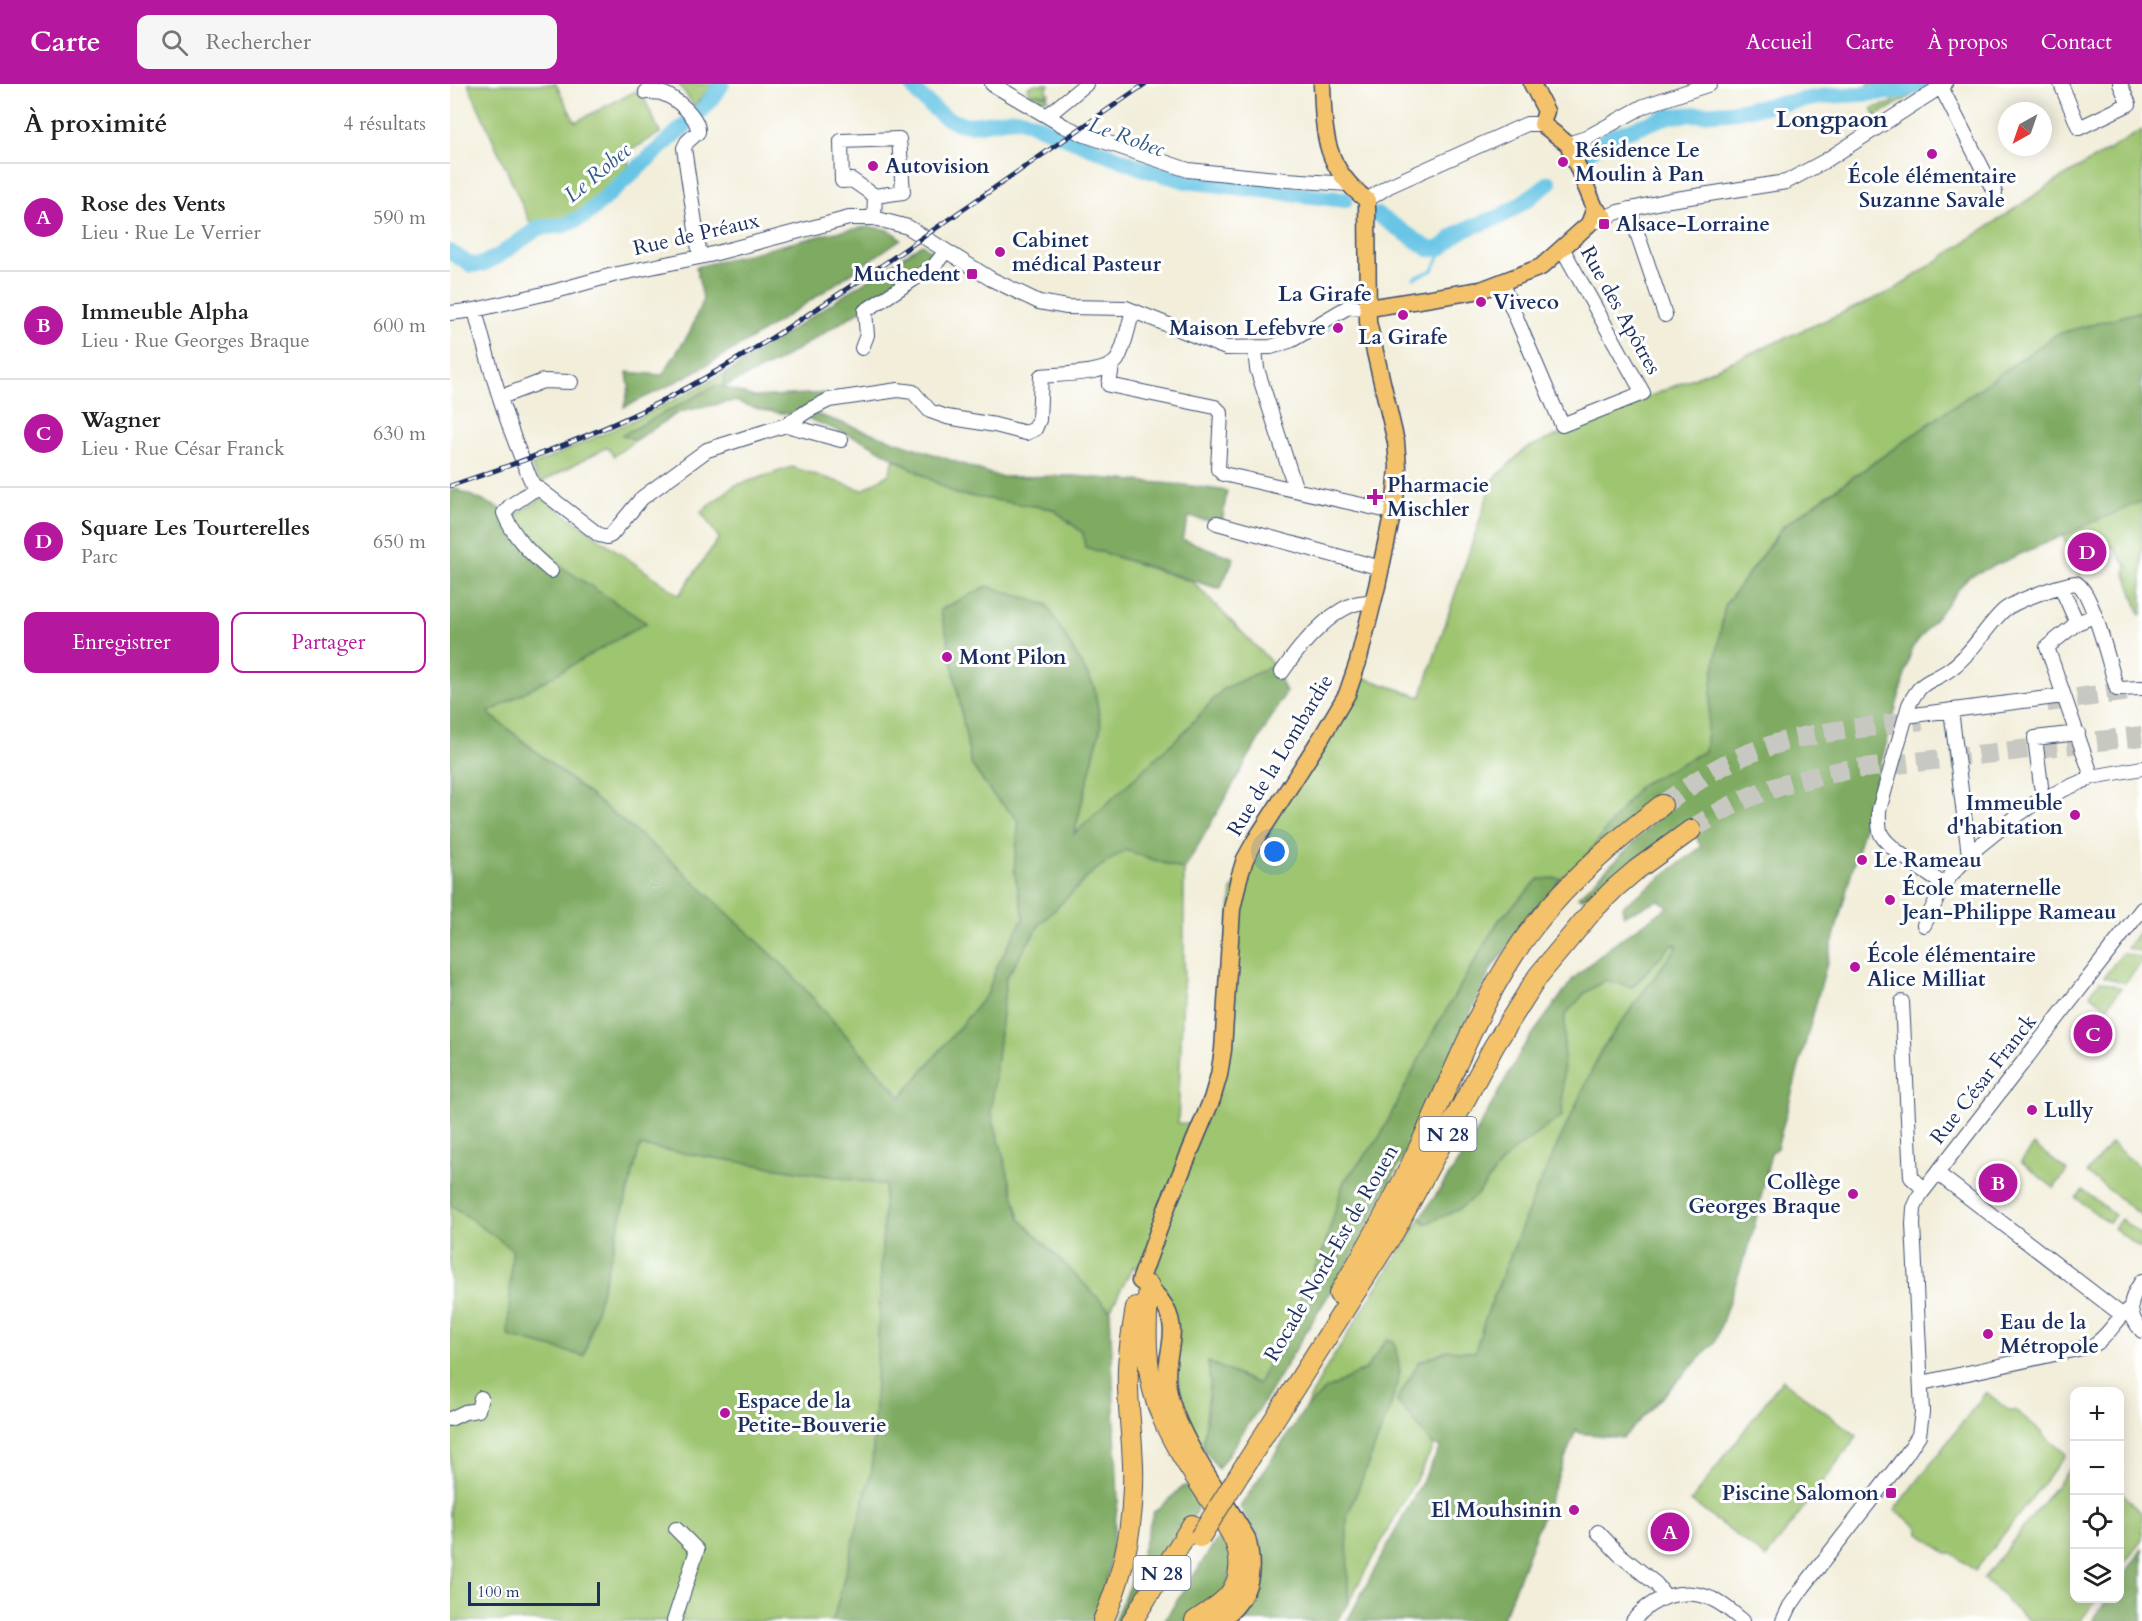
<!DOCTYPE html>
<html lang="fr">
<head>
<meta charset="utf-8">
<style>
	:root { --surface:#fff; --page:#f6f6f6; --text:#222; --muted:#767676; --line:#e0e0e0; --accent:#b5179e }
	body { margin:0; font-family:Cardo,serif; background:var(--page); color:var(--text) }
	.controls { position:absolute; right:18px; bottom:18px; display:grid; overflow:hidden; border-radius:12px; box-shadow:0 3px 15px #0003 }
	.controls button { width:54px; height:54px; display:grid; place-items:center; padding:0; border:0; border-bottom:2px solid var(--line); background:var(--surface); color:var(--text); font:30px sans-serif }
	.compass { position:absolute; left:1548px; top:18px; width:54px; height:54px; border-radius:50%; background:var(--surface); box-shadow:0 3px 15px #0003; rotate:220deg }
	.scale { position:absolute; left:18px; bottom:15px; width:132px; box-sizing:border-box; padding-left:6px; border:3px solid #1b2f5e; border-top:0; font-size:16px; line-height:21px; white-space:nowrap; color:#1b2f5e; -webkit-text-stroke:4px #fff; paint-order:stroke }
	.you { position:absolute; left:825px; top:768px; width:21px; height:21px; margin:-15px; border:4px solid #fff; border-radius:50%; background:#1a73e8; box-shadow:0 0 0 9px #1a73e833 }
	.badge { display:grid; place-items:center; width:39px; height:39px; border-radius:50%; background:var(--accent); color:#fff; font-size:20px; font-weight:700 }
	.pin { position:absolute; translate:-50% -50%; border:3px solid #fff; box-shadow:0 2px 6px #0006 }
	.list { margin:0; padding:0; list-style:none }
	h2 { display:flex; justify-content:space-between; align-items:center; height:78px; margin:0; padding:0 24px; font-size:26px }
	h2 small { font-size:20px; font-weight:400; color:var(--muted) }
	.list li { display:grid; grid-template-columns:39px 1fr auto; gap:18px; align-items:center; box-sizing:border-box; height:108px; padding:0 24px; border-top:2px solid var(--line) }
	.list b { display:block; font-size:22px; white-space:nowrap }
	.list p { margin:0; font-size:20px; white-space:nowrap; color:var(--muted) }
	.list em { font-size:20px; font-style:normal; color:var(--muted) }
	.actions { display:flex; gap:12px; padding:18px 24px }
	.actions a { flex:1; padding:14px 0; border:2px solid var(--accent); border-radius:12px; text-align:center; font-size:21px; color:var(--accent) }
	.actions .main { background:var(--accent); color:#fff }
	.icon { flex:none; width:33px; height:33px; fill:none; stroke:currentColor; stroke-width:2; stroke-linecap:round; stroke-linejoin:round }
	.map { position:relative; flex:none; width:1692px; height:1537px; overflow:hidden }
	header { display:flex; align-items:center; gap:36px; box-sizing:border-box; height:84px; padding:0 30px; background:var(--accent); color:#fff }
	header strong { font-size:28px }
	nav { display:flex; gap:33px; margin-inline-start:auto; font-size:21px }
	.search { width:420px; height:54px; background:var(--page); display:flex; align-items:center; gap:15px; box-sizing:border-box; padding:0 21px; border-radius:12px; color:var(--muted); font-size:22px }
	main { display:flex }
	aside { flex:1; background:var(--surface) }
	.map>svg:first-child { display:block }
	.green { fill:#9ec570; stroke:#5c7a67; stroke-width:1.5 }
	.forest { fill:#7eaa62; stroke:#4c6c60; stroke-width:1.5 }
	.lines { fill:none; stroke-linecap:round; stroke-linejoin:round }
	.stream { stroke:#67c5e5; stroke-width:3 }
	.river { stroke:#67c5e5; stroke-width:16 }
	.highway-tunnel { stroke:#c7c8c1; stroke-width:20; stroke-dasharray:20 10; stroke-linecap:butt }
	.minor-casing { stroke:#3b4c71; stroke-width:16 }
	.major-casing { stroke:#3b4c71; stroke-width:19 }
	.highway-casing { stroke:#3b4c71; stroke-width:22 }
	.minor { stroke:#fff; stroke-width:14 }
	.major { stroke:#f3c26a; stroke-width:16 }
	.highway { stroke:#f3c26a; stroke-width:20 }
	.rail-casing { stroke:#1b2f5e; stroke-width:5 }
	.rail { stroke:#fff; stroke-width:3; stroke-dasharray:9; stroke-linecap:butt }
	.highway-bridge-casing { stroke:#3b4c71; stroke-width:22; stroke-linecap:butt }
	.highway-bridge { stroke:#f3c26a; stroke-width:20 }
	.poi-dot { fill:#b5179e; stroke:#fff; stroke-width:2 }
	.labels { text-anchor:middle; stroke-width:6; stroke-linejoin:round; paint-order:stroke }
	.shield { fill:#fff; stroke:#5f6d8e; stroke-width:1.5 }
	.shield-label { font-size:20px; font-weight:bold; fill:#1b2f5e }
	.poi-label { font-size:21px; font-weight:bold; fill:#1b2f5e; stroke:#fff; text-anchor:start }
	.street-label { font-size:21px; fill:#1b2f5e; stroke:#fff }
	.water-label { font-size:22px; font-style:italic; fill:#325c86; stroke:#fff }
	.neighbourhood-label { font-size:22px; font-weight:bold; fill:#1b2f5e; stroke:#fff }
	.quarter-label { font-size:24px; font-weight:bold; fill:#1b2f5e; stroke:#fff }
</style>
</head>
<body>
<header>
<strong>Carte</strong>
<div class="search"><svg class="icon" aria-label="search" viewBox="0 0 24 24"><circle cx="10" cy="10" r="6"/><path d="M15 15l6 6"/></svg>Rechercher</div>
<nav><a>Accueil</a><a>Carte</a><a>À propos</a><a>Contact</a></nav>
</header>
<main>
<aside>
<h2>À proximité<small>4 résultats</small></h2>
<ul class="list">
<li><span class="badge">A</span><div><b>Rose des Vents</b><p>Lieu · Rue Le Verrier</p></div><em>590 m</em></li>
<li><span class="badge">B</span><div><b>Immeuble Alpha</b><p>Lieu · Rue Georges Braque</p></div><em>600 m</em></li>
<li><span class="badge">C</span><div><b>Wagner</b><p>Lieu · Rue César Franck</p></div><em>630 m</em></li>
<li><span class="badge">D</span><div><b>Square Les Tourterelles</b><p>Parc</p></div><em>650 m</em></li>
</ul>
<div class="actions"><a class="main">Enregistrer</a><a>Partager</a></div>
</aside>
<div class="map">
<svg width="1692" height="1537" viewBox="0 0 1692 1537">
	<rect width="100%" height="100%" fill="#fff"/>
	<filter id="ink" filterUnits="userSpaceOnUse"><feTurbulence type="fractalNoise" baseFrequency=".0167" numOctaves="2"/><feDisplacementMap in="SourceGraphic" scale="12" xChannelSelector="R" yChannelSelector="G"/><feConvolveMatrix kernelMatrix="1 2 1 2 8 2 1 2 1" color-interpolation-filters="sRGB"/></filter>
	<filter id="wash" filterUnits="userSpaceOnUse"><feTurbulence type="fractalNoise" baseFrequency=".008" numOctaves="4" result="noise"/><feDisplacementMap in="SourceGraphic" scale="24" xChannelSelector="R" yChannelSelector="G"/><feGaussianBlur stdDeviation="1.35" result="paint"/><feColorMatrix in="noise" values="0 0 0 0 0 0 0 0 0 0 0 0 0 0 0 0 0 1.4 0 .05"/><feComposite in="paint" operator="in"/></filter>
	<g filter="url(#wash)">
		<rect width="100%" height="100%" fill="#f2eeda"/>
		<path class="green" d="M18 0H106L125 38 190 5 210 49 176 69 180 87 128 136 83 145Z
			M229 0H264L244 22Z
			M585 0H599L596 8 599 9 598 11 581 9 597 12 598 15H586L578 8 577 4Z
			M1418 0H1473L1445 8 1419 10Z
			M1480 1 1426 32 1422 24 1443 19 1442 9Z
			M1692 46V227L1607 250 1333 442 1275 521 1263 592 1255 667 1190 701 1133 776 1111 794 1089 795 1049 836 982 950 928 1056 894 1097 873 1167 808 1300 758 1278 760 1300 753 1364 737 1342 711 1203 683 1182 660 1226 570 1136 541 1027 556 894 590 840 644 787 675 766 734 786V883L728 1039 750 1040 768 982 782 806 903 590 971 613 1043 396 1075 365 1267 284 1442 207 1600 101Z
			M277 288 272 303 173 351 186 356 164 372 157 363 90 399 81 382C147 353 213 324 277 288Z
			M444 375 506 410 603 425 633 449 635 463 743 498 824 581 773 605 734 648 624 751 651 642 644 602 597 521 537 502 490 526 498 555 521 680 543 711 569 736 564 786 574 833 546 884 538 909 451 1013 336 884 222 777 37 628 196 539 86 466 65 431 92 414 229 511 269 454 251 428 284 402 342 383 413 406 439 390Z
			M1692 413V531H1690L1675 487 1678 484 1663 462 1640 476 1636 488 1629 490 1627 479 1611 449Z
			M1692 844V868L1677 864Z
			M1222 859 1228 861 1152 965 1087 1105 1035 1235 1025 1269 998 1266 969 1278 947 1317 984 1362 898 1519 897 1433 940 1324 950 1287 944 1257 937 1255 916 1285 875 1306 854 1326 877 1283 971 1133 976 1140 1028 1110 1052 1078 1067 1064 1112 1032 1115 931 1135 909 1155 896 1183 903Z
			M1672 869 1692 874V878L1675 899 1654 893Z
			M1650 897 1671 904 1657 923 1640 910Z
			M1661 1059 1692 1085V1132L1637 1089Z
			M1584 1061 1617 1087 1604 1104 1571 1078Z
			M190 1062 435 1101 422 1385 383 1537H0V1120L62 1165 59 1252 134 1272Z
			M1633 1106 1665 1131 1658 1139 1626 1114Z
			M1671 1135 1692 1152V1161L1690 1164 1664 1144Z
			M1332 1296 1407 1352 1316 1474 1241 1417Z
			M1536 1308 1559 1326H1565L1591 1347 1594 1352 1616 1370 1525 1487 1502 1469H1496L1469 1449 1468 1443 1445 1426Z
			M1624 1379V1514L1647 1515 1630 1537H1580L1558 1519 1555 1512 1533 1495Z
			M1670 1407C1679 1414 1683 1422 1692 1429V1456L1670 1485Z"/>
		<path class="forest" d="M416 143C430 144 441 144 451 155 362 216 273 279 174 323L179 303 177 288 212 291 240 248 253 215 246 183 381 149Z
			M472 160 486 171 473 184 408 228 327 278 273 303 304 313 376 309 379 314 344 331 312 326 284 317 229 328 186 356 172 351 265 302 272 303 277 288Z
			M1692 227V417L1518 493 1462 564 1327 1064 1321 1069 1302 1152 1265 1258 1173 1354 1129 1349 1126 1346 1052 1537H897L991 1362H984L947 1317 969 1278 998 1266 1025 1268 1035 1235 1087 1105 1152 965 1228 861 1222 860 1182 903 1155 896 1135 909 1115 931 1112 1032 1067 1064 1052 1078 1028 1110 1008 1126 975 1140 971 1133 1019 1062 1072 965 1123 895 1163 860 1218 823 1209 816 1174 831 1172 823 1251 763 1240 740 1181 783 1132 815 1128 813 1217 726 1133 776 1190 701 1255 667 1263 592 1275 521 1334 442 1607 250Z
			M363 329 550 393 624 392 734 401 777 407 772 439 739 433 732 455 784 474 770 505 635 463 633 449 603 425 506 410 416 358 359 335Z
			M6 405 65 431 86 466 196 539 38 629 222 777 336 884 451 1013 538 909 546 884 574 833 564 786 569 737 543 711 521 680 498 555 490 526 537 502 597 521 644 602 651 642 624 750 734 648 773 605 824 581 836 608 734 786 675 766 644 787 590 840 556 894 541 1027 570 1135 660 1226 668 1417 658 1491 651 1520 641 1537H383L422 1385 435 1101 190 1062 134 1272 58 1252 62 1165 0 1120V407Z
			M1111 794 1042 883 951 1077 905 1167 816 1314 768 1385 753 1364 760 1300 758 1278 808 1300 873 1167 894 1097 928 1056 982 950 1049 836 1089 795Z
			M937 1255 944 1257 950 1287 940 1324 897 1433 898 1519 887 1537H784L807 1506 811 1456 790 1423 854 1326 875 1306 916 1285Z
			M743 1401C750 1412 750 1420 744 1432L674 1537H664L688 1481 703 1429 734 1402Z
			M771 1449 783 1478 776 1506 739 1537H714Z
			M1692 1465V1537H1642L1658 1515 1670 1514V1498Z"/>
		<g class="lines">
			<path class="stream" d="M964 194 983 186 993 164
				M849 259 880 244
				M810 271 829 269 840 263"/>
			<path class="river" d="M462 0C465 9 473 15 480 21 516 55 530 35 571 35L694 85 736 97 895 116
				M1131 73 1160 53 1219 32 1279 28 1377 12 1445 8 1477 0
				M928 131 979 165C994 167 995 159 1006 151 1017 142 1036 139 1049 133 1067 124 1083 111 1099 99
				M0 168 21 181 32 180 47 173 88 144 115 141 135 132 255 23 272 0"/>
		</g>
	</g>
	<g filter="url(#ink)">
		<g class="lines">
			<path class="highway-tunnel" d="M1597 618 1686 606
				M1212 721C1240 702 1268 681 1300 669 1354 647 1415 644 1472 636
				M1241 746C1258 735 1275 724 1293 716 1326 701 1362 693 1396 686L1692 652"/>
			<defs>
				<path id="minor" d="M542 0 614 42 635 51 738 86 837 96 898 100
					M1611 0 1629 44 1679 20 1670 0
					M1491 3 1545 109
					M196 8C201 8 207 8 211 9 225 13 249 33 248 48L237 58 234 64 250 173
					M597 32 636 0
					M1118 60 1136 54 1194 22 1260 0
					M917 116 939 102 1077 40H1092
					M1179 125 1215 231
					M424 134 425 112 402 96 392 97 391 57 449 55 453 108 425 112
					M1147 137 1168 128 1220 116 1336 98 1375 77 1495 0
					M1051 198 1112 341 1193 309 1112 164
					M25 226C40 286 59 349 85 405
					M0 229 25 226 106 207 163 191 259 171 399 134H424L458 143 541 195 589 218 617 223 676 224 776 264 821 263 842 256 898 223 919 224
					M412 264 417 251 415 227 484 182 496 167
					M805 265 807 285 846 406
					M662 282 659 301 765 323 771 329 768 385 773 390 943 428
					M51 313 93 297 121 298
					M336 341 391 356
					M85 405 88 404 149 451 157 453 161 451 192 414 257 366 336 341 359 326 379 316 448 306 463 308 480 327 497 333 545 341 576 349 585 345 589 336 591 292C609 290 656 291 667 276 675 263 678 242 683 227
					M85 405 60 422 54 429C63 453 82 471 101 487
					M767 439 931 484
					M1611 503 1627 539
					M832 588C848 564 890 512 922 519
					M1501 626 1519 771
					M1456 632 1613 612
					M1642 693 1597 563 1627 539 1644 532
					M1591 702 1585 654 1628 649
					M1494 801C1479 790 1438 765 1431 750 1428 742 1429 734 1429 726L1459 621C1473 592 1482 600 1503 583 1523 568 1535 544 1553 527 1564 517 1610 501 1626 499 1643 507 1660 584 1667 605L1692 604
					M1474 841 1494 801 1501 791 1529 762 1565 733 1588 717 1642 693 1692 684
					M1452 918 1461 1093 1474 1105
					M1487 1089 1672 1231
					M1692 1197C1679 1215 1676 1230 1692 1247
					M1472 1299 1641 1262C1656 1257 1665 1235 1680 1225
					M0 1335 15 1328 28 1326 31 1314
					M1148 1448 1169 1470 1206 1500 1216 1513
					M224 1537 247 1466 226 1445
					M1183 1537C1202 1513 1233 1502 1262 1515 1274 1520 1283 1529 1293 1537
					M1333 1537 1340 1522 1354 1502 1456 1371 1469 1351 1472 1328 1463 1140 1464 1124 1470 1111 1692 825"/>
				<path id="major" d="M1082 0 1096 27 1092 40 1118 60 1145 124 1155 134
					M919 224 1031 206 1091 183 1139 140 1145 124
					M770 1537C800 1514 806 1490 797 1454 773 1413 725 1350 718 1304 712 1268 735 1248 710 1215 703 1207 699 1202 690 1197L718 1120 762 1015 769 991 773 966 782 825 789 794 795 775 805 757 871 654 897 610 908 578 927 502 945 417 948 383 946 358 918 238 917 116C874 84 874 50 872 0"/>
				<path id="highway" d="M699 1202C695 1247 694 1291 712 1333 726 1367 749 1397 768 1428 775 1440 784 1451 787 1464 791 1477 790 1493 783 1505 775 1519 758 1528 745 1537
					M889 1210C920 1159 950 1106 975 1051 1008 980 1035 905 1084 842 1121 795 1165 757 1212 721
					M792 1386 945 1146 1044 962 1088 892 1143 826 1165 804 1186 786 1241 746
					M653 1537C672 1494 682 1450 683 1403 685 1363 676 1323 678 1283 679 1263 683 1243 686 1223
					M682 1537 742 1441"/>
			</defs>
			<use href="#minor" class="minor-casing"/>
			<use href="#major" class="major-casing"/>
			<use href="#highway" class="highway-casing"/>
			<use href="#minor" class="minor"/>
			<use href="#major" class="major"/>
			<use href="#highway" class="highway"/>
			<defs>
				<path id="rail" d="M0 402C72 378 143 352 210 318 289 278 361 229 434 180 521 120 608 60 695 0"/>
			</defs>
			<use href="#rail" class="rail-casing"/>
			<use href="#rail" class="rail"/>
			<defs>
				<path id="highway-bridge" d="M750 1453 792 1386"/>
			</defs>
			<use href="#highway-bridge" class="highway-bridge-casing"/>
			<use href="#highway-bridge" class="highway-bridge"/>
		</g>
	</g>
	<g class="poi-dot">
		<circle cx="1482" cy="70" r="6"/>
		<circle cx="1113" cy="78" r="6"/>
		<circle cx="423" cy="82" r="6"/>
		<rect x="1148" y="134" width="12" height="12" rx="3"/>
		<circle cx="550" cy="168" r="6"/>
		<rect x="516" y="184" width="12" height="12" rx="3"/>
		<circle cx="1031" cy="218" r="6"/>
		<circle cx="953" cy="231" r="6"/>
		<circle cx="888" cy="244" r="6"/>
		<path d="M922 404h6v6h6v6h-6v6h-6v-6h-6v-6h6z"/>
		<circle cx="497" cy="573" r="6"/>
		<circle cx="1625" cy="731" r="6"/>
		<circle cx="1412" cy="776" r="6"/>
		<circle cx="1440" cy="816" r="6"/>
		<circle cx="1405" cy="883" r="6"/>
		<circle cx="1582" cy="1026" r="6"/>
		<circle cx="1403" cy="1110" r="6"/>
		<circle cx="1538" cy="1250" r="6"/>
		<circle cx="275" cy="1329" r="6"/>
		<rect x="1435" y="1403" width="12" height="12" rx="3"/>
		<circle cx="1124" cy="1426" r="6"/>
	</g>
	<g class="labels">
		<g class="shield">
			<rect x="969.5" y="1033" width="57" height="34" rx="4.5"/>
			<rect x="683.5" y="1472" width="57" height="34" rx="4.5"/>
		</g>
		<g class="shield-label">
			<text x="998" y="1057">N 28</text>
			<text x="712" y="1496">N 28</text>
		</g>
		<g class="poi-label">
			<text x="1125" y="73">Résidence Le<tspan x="1125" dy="24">Moulin à Pan</tspan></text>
			<text x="435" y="89">Autovision</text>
			<text x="1482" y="99" text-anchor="middle">École élémentaire<tspan x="1482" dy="24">Suzanne Savale</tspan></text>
			<text x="1166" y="147">Alsace-Lorraine</text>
			<text x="562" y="163">Cabinet<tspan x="562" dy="24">médical Pasteur</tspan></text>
			<text x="510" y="197" text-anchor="end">Muchedent</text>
			<text x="1043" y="225">Viveco</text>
			<text x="876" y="251" text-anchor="end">Maison Lefebvre</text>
			<text x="953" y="260" text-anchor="middle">La Girafe</text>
			<text x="937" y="408">Pharmacie<tspan x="937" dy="24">Mischler</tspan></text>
			<text x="509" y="580">Mont Pilon</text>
			<text x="1613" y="726" text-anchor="end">Immeuble<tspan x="1613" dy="24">d'habitation</tspan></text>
			<text x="1424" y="783">Le Rameau</text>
			<text x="1452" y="811">École maternelle<tspan x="1452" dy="24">Jean-Philippe Rameau</tspan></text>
			<text x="1417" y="878">École élémentaire<tspan x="1417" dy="24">Alice Milliat</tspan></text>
			<text x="1594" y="1033">Lully</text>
			<text x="1391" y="1105" text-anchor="end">Collège<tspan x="1391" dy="24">Georges Braque</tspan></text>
			<text x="1550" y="1245">Eau de la<tspan x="1550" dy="24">Métropole</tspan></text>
			<text x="287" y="1324">Espace de la<tspan x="287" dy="24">Petite-Bouverie</tspan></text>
			<text x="1429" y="1416" text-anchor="end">Piscine Salomon</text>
			<text x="1112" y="1433" text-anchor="end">El Mouhsinin</text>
		</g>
		<g class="street-label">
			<text transform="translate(246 150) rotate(-13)" y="7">Rue de Préaux</text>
			<text transform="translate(1171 226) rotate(61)" y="7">Rue des Apôtres</text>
			<text transform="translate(830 671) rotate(-59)" y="7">Rue de la Lombardie</text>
			<text transform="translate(1533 995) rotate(-52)" y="7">Rue César Franck</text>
			<text transform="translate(881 1169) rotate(-60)" y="7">Rocade Nord-Est de Rouen</text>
		</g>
		<g class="water-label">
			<text transform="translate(677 52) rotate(20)" y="8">Le Robec</text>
			<text transform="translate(147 88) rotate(-40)" y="8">Le Robec</text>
		</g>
		<g class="neighbourhood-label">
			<text x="875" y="217">La Girafe</text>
		</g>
		<g class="quarter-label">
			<text x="1382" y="43">Longpaon</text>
		</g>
	</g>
</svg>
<div class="controls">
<button>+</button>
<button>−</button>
<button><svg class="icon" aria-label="locate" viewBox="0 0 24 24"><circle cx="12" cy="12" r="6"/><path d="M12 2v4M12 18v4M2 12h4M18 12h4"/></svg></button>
<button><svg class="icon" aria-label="layers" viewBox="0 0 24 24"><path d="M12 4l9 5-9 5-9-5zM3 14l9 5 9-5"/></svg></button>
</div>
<svg class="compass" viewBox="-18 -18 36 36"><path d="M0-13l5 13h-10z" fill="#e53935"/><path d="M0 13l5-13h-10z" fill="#767676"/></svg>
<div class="scale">100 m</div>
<div class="you"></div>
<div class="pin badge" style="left:1220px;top:1448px">A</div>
<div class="pin badge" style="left:1548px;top:1099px">B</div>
<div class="pin badge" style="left:1643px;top:950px">C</div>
<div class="pin badge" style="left:1637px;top:468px">D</div>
</div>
</main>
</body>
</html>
